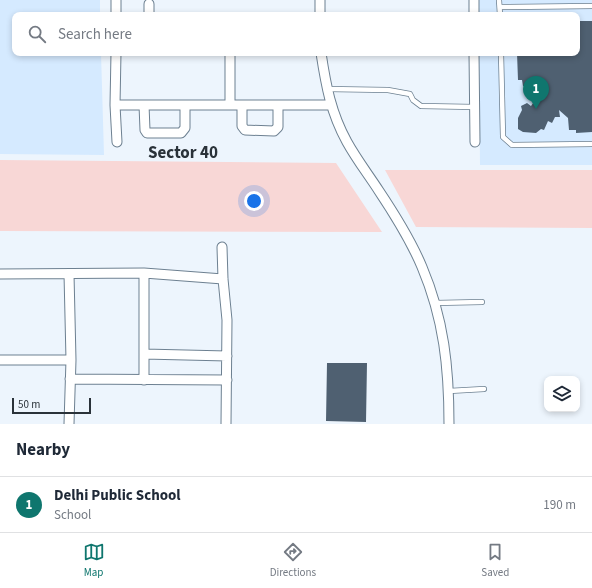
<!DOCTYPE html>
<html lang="en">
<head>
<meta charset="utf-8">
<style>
	:root { --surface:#fff; --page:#f6f6f7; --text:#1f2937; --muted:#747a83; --line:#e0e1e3; --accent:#0f766e }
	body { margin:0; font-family:"Source Sans 3",sans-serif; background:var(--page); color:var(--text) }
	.controls { position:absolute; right:12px; bottom:12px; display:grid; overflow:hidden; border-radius:8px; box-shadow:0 2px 6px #0003 }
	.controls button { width:36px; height:36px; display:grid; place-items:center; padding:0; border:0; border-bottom:1px solid var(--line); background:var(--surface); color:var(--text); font:20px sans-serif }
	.scale { position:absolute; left:12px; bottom:10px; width:79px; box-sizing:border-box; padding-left:4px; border:2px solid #2a3239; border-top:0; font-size:11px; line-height:14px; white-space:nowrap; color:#2a3239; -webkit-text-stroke:3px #edf5fd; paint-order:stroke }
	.you { position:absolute; left:254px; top:201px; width:14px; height:14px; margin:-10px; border:3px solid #fff; border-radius:50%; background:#1a73e8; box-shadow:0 0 0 6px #1a73e833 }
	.badge { display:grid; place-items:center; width:26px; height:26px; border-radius:50%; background:var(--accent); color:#fff; font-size:13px; font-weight:700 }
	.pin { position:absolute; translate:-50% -33px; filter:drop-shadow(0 1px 2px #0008) }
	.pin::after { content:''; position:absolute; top:21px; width:14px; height:12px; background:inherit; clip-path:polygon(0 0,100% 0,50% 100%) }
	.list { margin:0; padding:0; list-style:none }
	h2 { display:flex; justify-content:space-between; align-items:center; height:52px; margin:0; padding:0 16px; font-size:17px }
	h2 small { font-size:13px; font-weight:400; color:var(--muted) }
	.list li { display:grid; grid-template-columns:26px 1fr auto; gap:12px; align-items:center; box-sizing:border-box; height:56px; padding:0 16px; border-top:1px solid var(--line) }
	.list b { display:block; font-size:15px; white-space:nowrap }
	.list p { margin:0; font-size:13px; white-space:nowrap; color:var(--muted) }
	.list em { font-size:13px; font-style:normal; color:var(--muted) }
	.icon { flex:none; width:22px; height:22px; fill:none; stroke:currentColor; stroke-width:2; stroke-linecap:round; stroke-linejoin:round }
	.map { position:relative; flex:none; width:592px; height:424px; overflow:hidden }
	.search { position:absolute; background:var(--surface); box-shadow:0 2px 6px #0003; left:12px; right:12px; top:12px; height:44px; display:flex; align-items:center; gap:10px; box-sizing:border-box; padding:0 14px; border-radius:8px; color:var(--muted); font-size:15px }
	.sheet { height:108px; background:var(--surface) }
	nav { display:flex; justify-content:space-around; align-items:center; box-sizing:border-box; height:56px; border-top:1px solid var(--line); background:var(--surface); font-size:11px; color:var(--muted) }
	nav a { display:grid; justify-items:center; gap:2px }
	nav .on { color:var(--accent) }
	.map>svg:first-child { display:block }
	.built { fill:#d5eaff }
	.green { fill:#f8d7d6 }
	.building { fill:#4f6071 }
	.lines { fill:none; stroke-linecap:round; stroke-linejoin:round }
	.lane-casing { stroke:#6d8091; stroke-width:6 }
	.street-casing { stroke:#6d8091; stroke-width:11 }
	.lane { stroke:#fff; stroke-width:4.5 }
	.street { stroke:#fff; stroke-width:9 }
	.labels { text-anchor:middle; stroke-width:4; stroke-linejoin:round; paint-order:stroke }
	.district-label { font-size:17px; font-weight:bold; fill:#2a3239; stroke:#edf5fd }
</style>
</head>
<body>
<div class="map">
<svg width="592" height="424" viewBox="0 0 592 424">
	<rect width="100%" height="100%" fill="#edf5fd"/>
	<path class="built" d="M0 0H100V15H15V53H101L104 155 0 154Z
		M479 0H592V165H480L479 53H577V15H479Z"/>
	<path class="green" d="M0 160 336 163 382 232 0 231Z
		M385 170H592V228L416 227Z"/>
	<path class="building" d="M559 12 560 15H516V13Z
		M577 21H592V132L576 133V130H569L568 118 559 110 560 117H555L552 123 548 121 544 130 541 129 536 133 523 132 518 129V118L522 110 521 106 527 103 531 106 536 99 534 94 541 91 535 86H523L522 80H518L517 53H577Z
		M327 363H367L366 422 326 421Z"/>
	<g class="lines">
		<defs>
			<path id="lane" d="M499 0 500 15
				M500 7 592 6
				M501 53 503 137 512 145 592 144
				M327 89 388 90 410 94 413 100 421 106 475 107
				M435 303 482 302
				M449 391 484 389"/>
			<path id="street" d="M116 0V15
				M474 0V15
				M149 15V4
				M320 15V0
				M116 53 115 105 117 142
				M321 53C326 86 331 113 347 142 357 160 368 174 379 191 393 212 412 243 422 267 444 319 449 368 449 424
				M474 53 475 142
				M115 105H331
				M144 105 145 130 147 133H181L185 128V105
				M230 105V53
				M242 105V126L245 130 274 131 278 127V105
				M222 247 223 279 227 320 226 424
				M144 273V380
				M0 274 144 273 223 279
				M144 354 227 356
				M0 360H71
				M70 379 227 380
				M69 424 71 360 69 274"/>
		</defs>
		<use href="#lane" class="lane-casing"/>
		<use href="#street" class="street-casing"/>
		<use href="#lane" class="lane"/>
		<use href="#street" class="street"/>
	</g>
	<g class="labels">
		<g class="district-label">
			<text x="183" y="158">Sector 40</text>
		</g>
	</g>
</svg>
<div class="controls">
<button><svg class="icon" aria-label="layers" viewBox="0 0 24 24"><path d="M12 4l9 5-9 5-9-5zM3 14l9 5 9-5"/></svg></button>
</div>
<div class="scale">50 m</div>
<div class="you"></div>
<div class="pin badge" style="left:536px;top:109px">1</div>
<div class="search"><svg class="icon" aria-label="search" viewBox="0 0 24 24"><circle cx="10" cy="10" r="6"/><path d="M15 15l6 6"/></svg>Search here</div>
</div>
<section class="sheet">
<h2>Nearby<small></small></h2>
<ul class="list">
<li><span class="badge">1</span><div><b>Delhi Public School</b><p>School</p></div><em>190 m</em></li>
</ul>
</section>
<nav>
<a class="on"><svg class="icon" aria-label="map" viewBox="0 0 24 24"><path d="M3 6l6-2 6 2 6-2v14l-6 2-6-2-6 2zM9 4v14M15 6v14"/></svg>Map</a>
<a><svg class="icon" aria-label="directions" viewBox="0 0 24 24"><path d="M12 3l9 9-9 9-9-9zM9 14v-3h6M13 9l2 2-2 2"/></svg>Directions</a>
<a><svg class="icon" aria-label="saved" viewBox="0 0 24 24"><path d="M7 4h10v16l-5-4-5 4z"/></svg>Saved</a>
</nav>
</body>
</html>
